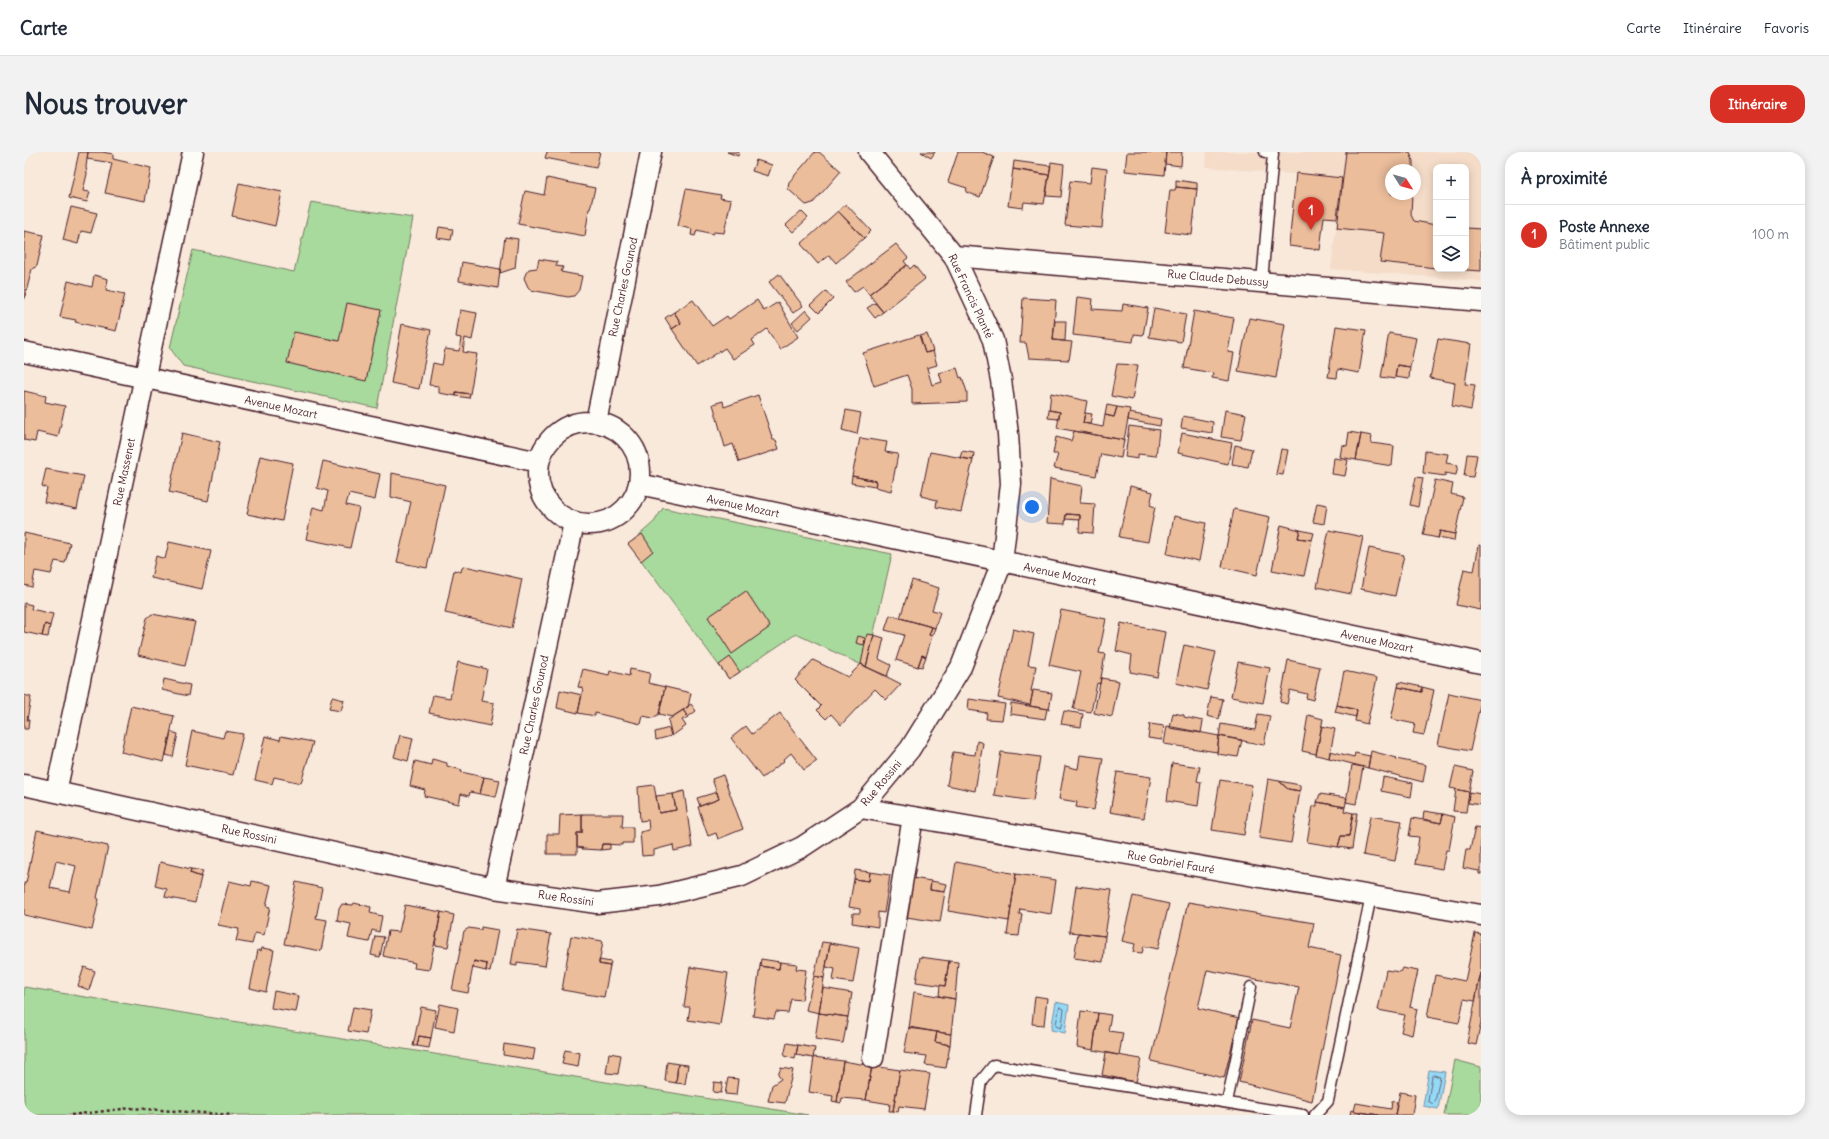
<!DOCTYPE html>
<html lang="fr">
<head>
<meta charset="utf-8">
<style>
	:root { --surface:#fff; --page:#f2f2f3; --text:#1f2937; --muted:#747a83; --line:#e0e1e3; --accent:#d93025 }
	body { margin:0; font-family:Delius,sans-serif; background:var(--page); color:var(--text) }
	.controls { position:absolute; right:12px; top:12px; display:grid; overflow:hidden; border-radius:8px; box-shadow:0 2px 10px #0003 }
	.controls button { width:36px; height:36px; display:grid; place-items:center; padding:0; border:0; border-bottom:1px solid var(--line); background:var(--surface); color:var(--text); font:20px sans-serif }
	.compass { position:absolute; left:1361px; top:12px; width:36px; height:36px; border-radius:50%; background:var(--surface); box-shadow:0 2px 10px #0003; rotate:127deg }
	.you { position:absolute; left:1008px; top:355px; width:14px; height:14px; margin:-10px; border:3px solid #fff; border-radius:50%; background:#1a73e8; box-shadow:0 0 0 6px #1a73e833 }
	.badge { display:grid; place-items:center; width:26px; height:26px; border-radius:50%; background:var(--accent); color:#fff; font-size:13px; font-weight:700 }
	.pin { position:absolute; translate:-50% -33px; filter:drop-shadow(0 1px 2px #0008) }
	.pin::after { content:''; position:absolute; top:21px; width:14px; height:12px; background:inherit; clip-path:polygon(0 0,100% 0,50% 100%) }
	.list { margin:0; padding:0; list-style:none }
	h2 { display:flex; justify-content:space-between; align-items:center; height:52px; margin:0; padding:0 16px; font-size:17px }
	h2 small { font-size:13px; font-weight:400; color:var(--muted) }
	.list li { display:grid; grid-template-columns:26px 1fr auto; gap:12px; align-items:center; box-sizing:border-box; height:60px; padding:0 16px; border-top:1px solid var(--line) }
	.list b { display:block; font-size:15px; white-space:nowrap }
	.list p { margin:0; font-size:13px; white-space:nowrap; color:var(--muted) }
	.list em { font-size:13px; font-style:normal; color:var(--muted) }
	.icon { flex:none; width:22px; height:22px; fill:none; stroke:currentColor; stroke-width:2; stroke-linecap:round; stroke-linejoin:round }
	.map { position:relative; flex:none; width:1457px; height:963px; overflow:hidden; border-radius:16px }
	header { display:flex; align-items:center; gap:24px; box-sizing:border-box; height:56px; padding:0 20px; background:var(--surface); border-bottom:1px solid var(--line) }
	header strong { font-size:19px }
	nav { display:flex; gap:22px; margin-inline-start:auto; font-size:14px }
	.intro { display:flex; align-items:center; justify-content:space-between; box-sizing:border-box; height:96px; padding:0 24px }
	h1 { margin:0; font-size:28px }
	.button { padding:10px 18px; border-radius:16px; background:var(--accent); color:#fff; font-size:14px; font-weight:700 }
	main { display:flex; gap:24px; padding:0 24px }
	aside { flex:1; background:var(--surface); border-radius:16px; box-shadow:0 2px 10px #0003 }
	.map>svg:first-child { display:block }
	.built { fill:#f4dcc8; fill-rule:evenodd }
	.green { fill:#a7da9c; stroke:#787c64 }
	.water { fill:#94d9f6; stroke:#768fa5 }
	.lines { fill:none; stroke-linecap:round; stroke-linejoin:round }
	.shore { stroke:#68697c; stroke-width:1 }
	.building { fill:#ebbd9b; stroke:#4a1f2b; fill-rule:evenodd }
	.service-casing { stroke:#4a1f2b; stroke-width:13 }
	.minor-casing { stroke:#4a1f2b; stroke-width:23 }
	.path { stroke:#4a1f2b; stroke-width:2.5; stroke-dasharray:3 3; stroke-linecap:butt }
	.service { stroke:#fdfcf7; stroke-width:10 }
	.minor { stroke:#fdfcf7; stroke-width:20 }
	.labels { text-anchor:middle; stroke-width:3.5; stroke-linejoin:round; paint-order:stroke }
	.street-label { font-size:11px; fill:#4a1f2b; stroke:#fdfcf7 }
</style>
</head>
<body>
<header>
<strong>Carte</strong>
<nav><a>Carte</a><a>Itinéraire</a><a>Favoris</a></nav>
</header>
<div class="intro"><h1>Nous trouver</h1><a class="button">Itinéraire</a></div>
<main>
<div class="map">
<svg width="1457" height="963" viewBox="0 0 1457 963">
	<rect width="100%" height="100%" fill="#f8e9db"/>
	<filter id="ink" filterUnits="userSpaceOnUse"><feTurbulence type="fractalNoise" baseFrequency=".025" numOctaves="2"/><feDisplacementMap in="SourceGraphic" scale="8" xChannelSelector="R" yChannelSelector="G"/><feConvolveMatrix kernelMatrix="1 2 1 2 8 2 1 2 1" color-interpolation-filters="sRGB"/></filter>
	<g filter="url(#ink)">
		<path class="built" d="M1183 0H1457V129L1307 117 1318 26 1182 15ZM1412 15H1442V117H1412ZM1367 18H1391V42H1367Z"/>
		<path class="green" d="M287 50 389 66 353 256 159 214 146 196 169 98 270 120Z
			M639 356 868 402 842 515 772 482 705 527 605 392 630 370Z
			M0 835 784 963H0Z
			M1431 908 1457 915V963H1420Z"/>
		<path class="water" d="M1032 850 1045 853 1041 881 1027 878Z
			M1405 918 1421 920 1414 957 1399 954Z"/>
		<g class="lines">
			<path class="shore" d="M1036 855 1040 857 1038 874 1036 876 1032 874Z
				M1410 923 1416 925 1411 950 1409 952 1404 949 1408 924Z"/>
		</g>
		<path class="building" d="M55 0H64L62 15 63 22 59 39 66 40 63 50 45 46Z
			M64 0H78L89 2V7L127 16 121 49 81 41 88 11 63 7Z
			M523 0H576L572 16 521 6Z
			M703 0H715L714 4Z
			M791 0H795L817 19 789 51 782 53 764 37 765 30Z
			M897 0H911L907 6Z
			M934 0H958L970 5 956 45 942 40 943 36 924 30Z
			M1103 0H1142L1140 23 1101 19Z
			M1142 0H1158L1157 14 1141 12Z
			M1322 0H1386L1389 9V18H1367V42H1388L1387 63 1390 69 1412 73V116L1356 110 1360 81 1313 76Z
			M732 8 748 13 744 24 728 19Z
			M990 9 1027 14 1025 23 989 17Z
			M1027 10 1040 12 1037 45 1022 44Z
			M1068 15 1083 17 1078 76 1041 73 1046 29 1066 31Z
			M989 17 1025 23 1020 52 1000 50 999 56 984 54Z
			M1272 21 1318 26 1313 66 1300 65 1296 98 1265 94Z
			M523 26 571 36 566 57H565L561 84 494 72 501 39 520 43Z
			M1152 28 1173 31V37L1152 35Z
			M215 31 258 40 251 74 208 64Z
			M1152 35 1173 37 1168 83 1141 80 1146 38H1151Z
			M662 37 697 43 696 46 707 48 700 81 690 80 689 82 673 78 671 84 667 83 668 77 654 74Z
			M822 52 847 79 840 86 814 59Z
			M47 55 73 61 67 81 57 79 54 92 39 88Z
			M777 59 784 66 769 80 762 73Z
			M814 59 840 86 812 111 805 103 794 112 777 92Z
			M415 75 429 77 427 88 413 86Z
			M1442 76 1457 77V119L1428 117H1442Z
			M0 79 20 83 13 114 8 117 0 148Z
			M481 85 494 87 491 116 476 121Z
			M872 92 884 106 880 109 883 113 845 142 839 134 830 140 822 130Z
			M515 107 533 110 532 114 539 115 537 120 558 124 555 138 550 144 544 145 507 138 504 135 500 126 502 121 505 117 513 116Z
			M438 110 476 117 474 136 435 129Z
			M883 113 886 117 890 113 901 127 859 160 845 142Z
			M755 122 779 154 769 161 745 130Z
			M70 123 84 127 82 138 101 142 92 179 51 170 52 168 36 165 44 129 68 135Z
			M802 139 809 147 795 161 787 153Z
			M1053 145 1069 147 1068 157 1098 159 1099 152 1124 156 1119 183 1110 182 1109 190 1049 183Z
			M999 146 1032 148 1029 188 1048 190 1045 208 1005 206 1002 191H996Z
			M669 148 688 174 703 164 705 167 733 148 740 159 754 150 774 185 756 197 743 177 728 188 731 193 709 207 701 196 673 214 648 177 657 171 650 160Z
			M323 151 357 158 342 229 263 211 270 180 315 189Z
			M851 151 859 160 851 166 843 156Z
			M1130 156 1162 162 1157 190 1125 185Z
			M436 158 453 161 448 188 441 186 439 200 453 202 446 242 432 240V244L415 241V234L405 233 409 211 418 213 421 197 435 199 437 186 432 185Z
			M782 158 788 165 774 178 768 171Z
			M1170 159 1210 166 1204 200 1210 201 1205 229 1188 226 1189 221 1160 216Z
			M650 160 657 171 648 177 641 166Z
			M1225 166 1261 172 1252 226 1214 219Z
			M1031 169H1042L1041 189 1029 188Z
			M378 172 407 178 395 237 367 231Z
			M1312 174 1342 178 1335 221 1314 217 1313 226 1304 225Z
			M1365 181 1392 186 1386 215 1373 213 1371 227 1357 225Z
			M903 182 909 199 901 201 896 184Z
			M895 183 901 201 909 199 913 213 903 216 908 233 918 230 915 221 933 216 936 226 938 225 943 240V250L888 252V237L883 223 850 234 839 201Z
			M1414 187 1447 192 1441 232 1451 233 1447 258 1428 254 1431 231 1406 226Z
			M1093 212 1114 213 1108 248 1087 244Z
			M1373 213 1386 215 1385 227 1371 225Z
			M0 239 22 244 21 250 41 254 34 285 13 280 11 290 0 288Z
			M432 240 446 242 445 246 432 244Z
			M1027 241 1063 249 1059 271 1079 275 1081 263 1090 265 1093 255 1106 257 1100 288 1033 276 1036 260 1025 258Z
			M734 243 749 288H752L755 297 715 310 709 292 701 295 689 252 699 249 700 255Z
			M1083 253 1093 255 1090 265 1081 263Z
			M822 258 837 261 833 282 818 278Z
			M1025 258 1036 260 1034 267 1024 266Z
			M1201 258 1222 262 1217 288 1197 285Z
			M1061 261 1068 262 1066 272 1059 271Z
			M1105 261 1137 267 1136 274 1104 268Z
			M1159 264 1189 270 1188 281 1157 276Z
			M1105 274 1135 278 1132 304 1114 302V307L1101 305Z
			M1050 279 1100 288 1097 306 1077 302 1072 324 1030 316 1034 302H1029L1032 285 1047 289Z
			M1325 280 1337 282 1332 308 1316 305 1318 293 1323 294Z
			M158 281 196 290 184 349 145 340Z
			M1158 281 1208 291 1204 312 1154 301Z
			M1337 282 1348 284 1347 291 1370 294 1368 314 1332 308Z
			M836 286 863 290 861 300 874 302 867 339 851 335 852 329 828 324Z
			M1211 293 1228 297 1224 315 1208 312Z
			M1257 297 1264 298 1259 323 1252 322Z
			M938 299 950 301 949 308 936 306Z
			M1401 299 1424 302 1422 311 1434 313 1432 323 1421 321V324L1399 321Z
			M906 300 949 308 937 360 912 355 913 348 897 344Z
			M1443 302 1453 303 1449 325 1440 324Z
			M236 304 269 311 258 369 223 362Z
			M1310 306 1324 308 1321 324 1308 322Z
			M299 309 356 322 351 348 325 342 322 353 335 356 326 396 282 387 289 355 300 358 304 339 293 336Z
			M22 317 60 324 53 357 20 350 23 336 18 334Z
			M368 321 421 333 403 416 373 410 387 350 367 345Z
			M828 324 852 329 851 335 827 331Z
			M1392 325 1399 326 1394 355 1386 353Z
			M1026 327 1058 334 1056 351 1071 352 1069 381 1055 380 1056 363 1042 362 1041 372 1023 371Z
			M1411 328 1429 332 1427 342 1439 345 1431 382 1416 379 1414 386 1399 383Z
			M1106 334 1129 340 1126 353 1131 355 1124 390 1095 385Z
			M1293 351 1303 353 1300 372 1289 370Z
			M1210 357 1246 365 1233 423 1198 415Z
			M1042 362 1056 363V368L1041 367Z
			M1150 364 1182 371 1175 409 1143 402Z
			M1257 373 1276 378 1274 386 1288 388 1280 424 1248 418Z
			M1276 378 1290 381 1288 388 1274 386Z
			M1305 378 1339 385 1327 442 1293 435Z
			M1416 379 1431 382 1430 389 1414 386Z
			M0 381 46 391 41 411 31 409 27 422 11 419 8 435 0 433Z
			M618 382 629 399 617 409 604 392Z
			M145 390 187 399 178 437 127 426 132 404 141 407Z
			M1455 393H1457V458L1432 453 1440 417 1450 419Z
			M1345 396 1380 403 1371 444 1337 437Z
			M441 414 498 427 488 476 421 461 430 418 437 420 438 416Z
			M888 428 915 436 908 458 916 460 911 476 876 466Z
			M722 439 746 475 708 502 684 465Z
			M0 451 8 453 7 457 29 462 26 474 21 472 18 484 0 480Z
			M1037 458 1082 467 1075 501 1081 502 1076 532 1073 531 1067 560 1049 557 1057 520 1025 513Z
			M128 462 171 470 161 514 114 503 123 466Z
			M866 463 908 475 905 483 908 484 902 505 898 503 894 515 872 508 880 483 861 478Z
			M1097 471 1141 480 1133 525 1106 520 1108 503 1092 499Z
			M21 472 26 474 24 485 18 484Z
			M908 475 911 476 908 484 905 483Z
			M989 477 1010 482 1004 513 1012 514 1007 539 1009 540 1006 553 974 546Z
			M843 482 850 483 842 515 837 512Z
			M850 483 860 486 855 507 867 513 863 524 842 515Z
			M834 484 841 486 840 493 832 491Z
			M1160 493 1192 500 1183 538 1152 531Z
			M898 503 902 505 898 515 894 514Z
			M706 505 716 520 705 527 695 513Z
			M789 508 824 525 837 512 877 532 862 548 851 537 817 573 807 562 802 567 793 558 797 554 771 528Z
			M1264 508 1296 515 1289 548 1282 546 1283 542 1266 538 1263 552 1256 550Z
			M434 510 463 517 457 549 470 551 466 574 405 561 409 543 426 546Z
			M1214 510 1246 516 1239 551 1207 545Z
			M559 517 585 523 586 519 605 524 606 517 626 521 624 531 641 535 635 562 629 566 619 564 617 572 571 561V564L554 561 559 536 554 535Z
			M1320 519 1353 526 1343 572 1331 569 1333 558 1313 553Z
			M1077 526 1095 529 1088 565 1070 561Z
			M140 527 166 533 164 544 138 538Z
			M1375 530 1398 535V540L1374 535Z
			M641 535 667 541 664 555 648 565 635 562Z
			M1374 535 1398 540V535L1410 538 1400 583 1389 581 1391 572 1367 567Z
			M536 538 558 543 554 561 533 556Z
			M1009 538 1028 541 1025 557 1006 554Z
			M1425 541 1457 548 1446 599 1414 593Z
			M0 543 7 545 3 568H5L4 577H0Z
			M308 545 320 548 317 559 305 557Z
			M1187 545 1199 547 1195 567 1183 564Z
			M945 547 981 552 978 568 962 567 963 561 944 558Z
			M987 551 1023 557 1021 567 986 562Z
			M667 552 672 559 664 565 659 558Z
			M1313 553 1333 558 1332 565 1311 560Z
			M107 554 150 564 140 610 97 600Z
			M659 558 664 565 658 568 662 574 648 584 644 568Z
			M1040 559 1059 562 1057 575 1037 572Z
			M756 561 793 609 780 618 767 601 759 608 760 609 738 626 707 586 722 574 728 582Z
			M1149 561 1160 563V565L1179 569 1177 581 1146 576Z
			M1234 562 1246 564 1240 593 1195 584 1197 572 1231 578Z
			M1284 563 1299 567 1292 602 1278 599Z
			M1126 572 1140 574 1138 588 1124 586Z
			M1143 574 1195 584 1193 600 1140 592Z
			M1298 574 1311 577 1305 606 1292 603Z
			M645 576 647 584 632 588 631 580Z
			M168 579 199 586 201 579 219 582 209 623 161 613Z
			M147 580 154 582 149 605 142 603Z
			M376 583 389 586 384 609 370 605Z
			M241 584 256 588 257 584 289 590 277 631 250 625 248 632 231 628Z
			M1195 584 1218 588 1214 605 1193 602Z
			M953 589 959 591 951 639 923 633 929 600 951 603Z
			M1306 599 1330 605 1331 601 1346 604 1344 616 1305 606Z
			M1347 599 1373 606 1372 607 1402 613 1399 630 1344 616Z
			M977 600 1016 605 1009 649 970 643Z
			M1056 603 1079 606 1070 658 1052 655 1053 650 1035 647 1041 614 1054 617Z
			M408 607 423 611V614L438 618 437 620 460 625 456 642 446 640 445 644 437 642 435 652 400 644 401 638 386 634 391 609 407 613Z
			M1148 611 1176 615 1173 629 1177 630 1174 654 1143 649Z
			M1328 613 1339 615 1332 652 1322 650Z
			M1431 615 1449 619 1445 640 1426 636Z
			M1093 620 1127 625 1120 666 1086 660Z
			M699 623 719 677 694 687 692 681 684 684 674 655 695 647 688 627Z
			M460 625 476 628 472 645 456 642Z
			M1359 625 1389 631 1387 645 1357 639Z
			M1244 627 1255 629 1264 637 1276 639 1267 691 1235 686Z
			M1196 628 1228 633 1220 683 1188 678Z
			M1255 629 1276 633V639L1264 637Z
			M630 633 635 661 652 658 649 642 660 639 668 695 650 699 649 693 630 698V703L618 704 616 680 625 678 624 668 616 669 614 635Z
			M1432 637 1445 640 1442 660 1429 659Z
			M693 640 695 647 676 654 673 646Z
			M1445 640 1457 642V653L1444 651Z
			M649 642 652 658 635 661 632 644Z
			M1296 642 1323 646 1321 655 1293 650Z
			M1293 650 1321 655 1320 659 1329 661 1325 684H1317L1314 695 1283 690 1289 654H1293Z
			M1400 659 1419 662 1417 671 1399 667Z
			M1329 661H1333L1328 697 1314 695 1317 684H1325Z
			M558 662H599L598 675H609V691H598V693L578 692 577 698 558 697 559 696 553 695V681H558Z
			M558 662V681H553V702H523V682H535L536 663Z
			M1419 662 1431 665 1425 698H1422L1418 717 1391 712 1395 685 1385 684 1388 666 1417 671Z
			M1346 664 1378 669 1371 709 1339 703Z
			M1451 675 1457 676V722H1455V719L1439 716 1442 698H1446Z
			M13 678 84 694 73 746 75 747 68 778 0 763V731H2ZM32 709 52 714 46 740 26 736Z
			M578 692H586V697L577 698Z
			M136 710 167 717 166 721 177 725 171 751 141 745 143 737 131 734Z
			M932 710 992 722 985 769 924 759Z
			M167 717 179 719 177 725 166 721Z
			M831 718 846 720 845 729 830 727Z
			M846 720 866 723 860 761 854 760V775L828 771 829 761H836V757L825 755 830 727 845 729Z
			M992 722 1032 728 1027 762 996 757 995 762H998L995 784 983 783Z
			M888 726 907 729 906 738 921 740 916 770 882 765Z
			M205 729 227 734 228 729 247 733 242 754 246 755 240 783 231 781 228 792 212 789 215 777 194 773Z
			M907 729 923 732 921 740 906 738Z
			M272 730 298 736 292 766 303 768 297 799 260 792Z
			M1052 734 1088 738 1081 784 1045 780Z
			M1109 744 1145 752 1134 797 1120 794 1118 801 1109 800 1111 792 1098 789Z
			M1164 750 1290 771 1285 796 1317 803 1288 949 1215 930 1228 868 1266 876 1275 835 1183 818 1174 856 1215 866 1200 926 1127 909Z
			M330 751 347 755 346 761 358 764 355 780 348 778 345 790 324 786 327 772 313 769 315 757 318 752 329 753Z
			M381 753 417 760 405 818 390 816 391 811 359 804 364 779 375 780Z
			M417 760 430 763 424 795 411 793Z
			M457 775 474 778 466 820 462 819 463 812 450 809 444 841 428 838 440 779 445 776 457 778Z
			M493 777 527 782 521 814 493 810V814L487 813Z
			M1054 781 1081 784 1079 810 1050 806Z
			M1451 781 1457 782V820L1451 849 1440 847 1435 871 1403 865 1411 823 1441 829Z
			M351 784 360 785 356 805 347 803Z
			M547 784 579 789 575 812 586 814 580 845 538 838Z
			M798 790 806 791 800 826 790 824Z
			M806 791 835 796 829 831 809 828 811 817 802 815Z
			M238 796 250 798 242 840 226 836 234 798 237 799Z
			M896 805 925 809 921 834 892 830Z
			M737 807 756 810 755 817 736 814Z
			M575 808 587 810 586 814 575 812Z
			M450 809 463 812 462 819 449 816Z
			M925 809 934 810 931 847 915 844 916 833 921 834Z
			M756 810 773 812 772 817 782 818 778 848 767 847 764 861 752 860 750 867 729 864 736 814 755 817Z
			M60 815 71 819 65 838 54 834Z
			M666 815 704 821 696 873 664 868 666 855H660Z
			M1378 816 1394 819 1386 855 1393 857 1388 883 1377 880 1381 863 1354 858 1362 818 1376 820Z
			M1457 820V871L1452 893 1443 891Z
			M790 824 800 826 795 861 782 858Z
			M799 836 828 841 824 865 795 861Z
			M250 839 275 844 272 860 247 856Z
			M890 840 931 847 927 882 885 876Z
			M1011 844 1023 846 1020 873 1008 872Z
			M416 852 434 856 430 879 411 875Z
			M329 855 347 858 342 882 324 879Z
			M397 855 412 858 407 886 395 884 393 894H389Z
			M1057 859 1074 861 1069 898 1053 895Z
			M795 861 824 865 819 891 791 887Z
			M1074 861 1087 863 1084 879 1099 881 1095 903 1069 898Z
			M885 875 913 880 911 890 926 893 922 916 901 913 903 904 880 901Z
			M913 880 927 882 926 893 911 890Z
			M395 884 407 886 405 896 393 894Z
			M763 891 774 893 771 907 760 904Z
			M480 892 511 897 509 908 479 903Z
			M774 893 791 896 789 906 772 903Z
			M541 898 556 901 554 915 538 912Z
			M585 901 597 903 594 922 582 921Z
			M1082 901 1117 907 1112 930 1078 923Z
			M790 905 819 909 813 950 808 949 809 944 785 940Z
			M819 909 848 914 842 948 818 946 817 951 813 950Z
			M643 910 654 912 652 931 641 929Z
			M654 912 664 913 661 932 652 931Z
			M848 914 876 918 869 959H865L866 952 842 948Z
			M757 916 769 918 761 951 744 949 748 933 757 927 754 923Z
			M876 918 906 922 900 957 875 954 874 960 869 959Z
			M704 926 714 927 712 943 701 942Z
			M690 930 699 931 697 941 689 940Z
			M1376 940 1391 943 1388 963H1371Z
			M1368 949 1373 950 1371 963H1355L1330 959 1332 951 1367 957Z
			M1327 958 1330 959 1355 963H1326Z"/>
		<g class="lines">
			<defs>
				<path id="service" d="M1238 130 1249 2 1241 0
					M1203 950 1227 835
					M952 963 957 929 970 913 1279 963
					M1291 963 1304 949 1347 744"/>
				<path id="minor" d="M930 104 1457 149
					M0 200 515 310
					M514 321a51 51 0 1 1 102 0a51 51 0 1 1-102 0Z
					M572 270 627 0
					M615 332 1457 511
					M0 633 470 736 573 751 635 744 718 724 778 695 837 656 886 597 937 515 978 410 987 332 984 282 977 228 969 188 930 104 845 0
					M32 640 169 0
					M837 656 1457 763
					M470 736 550 371
					M849 906 889 665"/>
			</defs>
			<use href="#service" class="service-casing"/>
			<use href="#minor" class="minor-casing"/>
			<path class="path" d="M47 963 107 956 209 963"/>
			<use href="#service" class="service"/>
			<use href="#minor" class="minor"/>
		</g>
	</g>
	<g class="labels">
		<g class="street-label">
			<text transform="translate(1194 126) rotate(5)" y="4">Rue Claude Debussy</text>
			<text transform="translate(599 135) rotate(-78)" y="4">Rue Charles Gounod</text>
			<text transform="translate(947 144) rotate(65)" y="4">Rue Francis Planté</text>
			<text transform="translate(257 255) rotate(12)" y="4">Avenue Mozart</text>
			<text transform="translate(100 320) rotate(-78)" y="4">Rue Massenet</text>
			<text transform="translate(719 354) rotate(12)" y="4">Avenue Mozart</text>
			<text transform="translate(1036 422) rotate(12)" y="4">Avenue Mozart</text>
			<text transform="translate(1353 489) rotate(12)" y="4">Avenue Mozart</text>
			<text transform="translate(510 553) rotate(-78)" y="4">Rue Charles Gounod</text>
			<text transform="translate(857 631) rotate(-50)" y="4">Rue Rossini</text>
			<text transform="translate(225 682) rotate(12)" y="4">Rue Rossini</text>
			<text transform="translate(1147 710) rotate(10)" y="4">Rue Gabriel Fauré</text>
			<text transform="translate(542 746) rotate(8)" y="4">Rue Rossini</text>
		</g>
	</g>
</svg>
<div class="controls">
<button>+</button>
<button>−</button>
<button><svg class="icon" aria-label="layers" viewBox="0 0 24 24"><path d="M12 4l9 5-9 5-9-5zM3 14l9 5 9-5"/></svg></button>
</div>
<svg class="compass" viewBox="-18 -18 36 36"><path d="M0-13l5 13h-10z" fill="#e53935"/><path d="M0 13l5-13h-10z" fill="#747a83"/></svg>
<div class="you"></div>
<div class="pin badge" style="left:1287px;top:78px">1</div>
</div>
<aside>
<h2>À proximité<small></small></h2>
<ul class="list">
<li><span class="badge">1</span><div><b>Poste Annexe</b><p>Bâtiment public</p></div><em>100 m</em></li>
</ul>
</aside>
</main>
</body>
</html>
